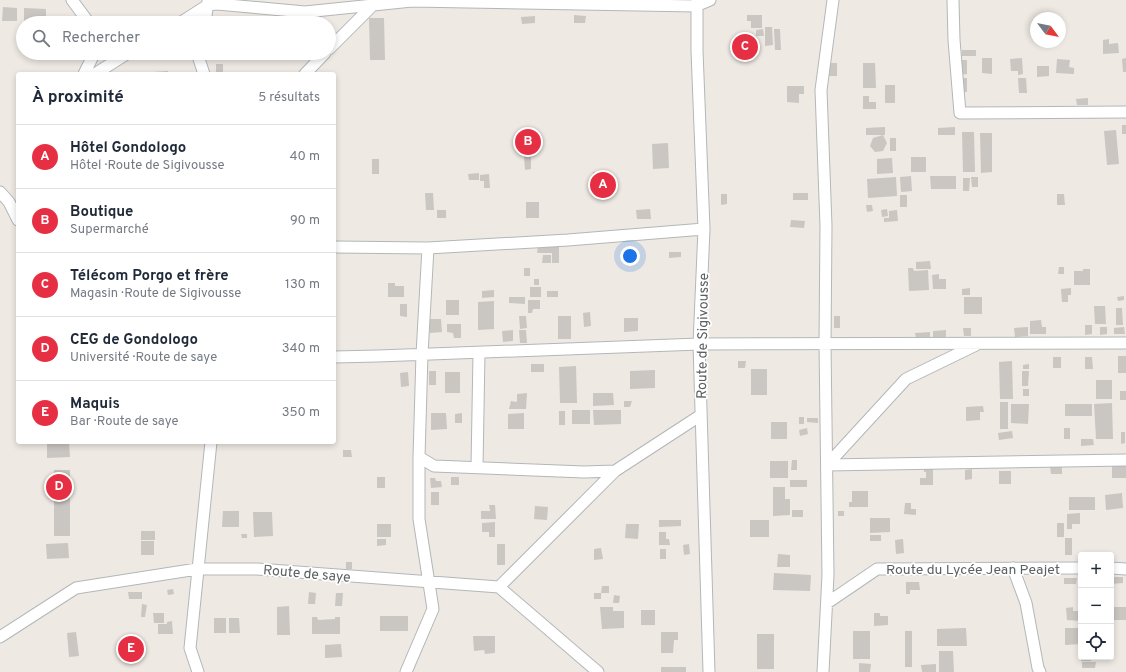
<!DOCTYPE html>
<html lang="fr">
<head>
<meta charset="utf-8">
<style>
	:root { --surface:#fff; --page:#f6f6f7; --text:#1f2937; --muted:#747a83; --line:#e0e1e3; --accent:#e72f44 }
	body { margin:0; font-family:Overpass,sans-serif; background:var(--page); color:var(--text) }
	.controls { position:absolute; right:12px; bottom:12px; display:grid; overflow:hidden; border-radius:4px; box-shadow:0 2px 6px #0003 }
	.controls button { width:36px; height:36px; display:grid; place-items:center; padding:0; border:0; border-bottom:1px solid var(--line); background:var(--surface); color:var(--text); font:20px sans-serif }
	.compass { position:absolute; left:1030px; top:12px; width:36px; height:36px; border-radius:50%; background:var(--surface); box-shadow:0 2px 6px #0003; rotate:122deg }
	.you { position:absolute; left:630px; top:256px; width:14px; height:14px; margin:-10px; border:3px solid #fff; border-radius:50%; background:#1a73e8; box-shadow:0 0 0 6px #1a73e833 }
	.badge { display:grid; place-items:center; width:26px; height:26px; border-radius:50%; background:var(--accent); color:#fff; font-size:13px; font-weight:700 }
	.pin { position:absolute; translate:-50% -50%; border:2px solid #fff; box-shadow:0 1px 4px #0006 }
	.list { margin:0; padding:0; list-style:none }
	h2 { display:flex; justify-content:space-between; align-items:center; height:52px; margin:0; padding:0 16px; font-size:17px }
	h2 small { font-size:13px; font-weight:400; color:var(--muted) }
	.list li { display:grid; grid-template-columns:26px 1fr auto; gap:12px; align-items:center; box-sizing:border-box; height:64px; padding:0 16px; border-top:1px solid var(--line) }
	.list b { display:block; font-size:15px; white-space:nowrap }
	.list p { margin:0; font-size:13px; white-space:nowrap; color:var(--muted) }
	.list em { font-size:13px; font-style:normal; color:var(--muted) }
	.icon { flex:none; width:22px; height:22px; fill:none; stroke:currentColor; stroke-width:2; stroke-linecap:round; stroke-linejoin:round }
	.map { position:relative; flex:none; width:1126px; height:672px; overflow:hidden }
	.search { position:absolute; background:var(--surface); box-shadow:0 2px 6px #0003; left:16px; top:16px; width:320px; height:44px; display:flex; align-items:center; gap:10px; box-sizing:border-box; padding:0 14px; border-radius:22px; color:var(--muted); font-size:15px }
	.panel { position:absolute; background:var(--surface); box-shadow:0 2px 6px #0003; left:16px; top:72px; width:320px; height:372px; border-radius:4px }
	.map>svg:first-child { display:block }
	.building { fill:#cac6c2 }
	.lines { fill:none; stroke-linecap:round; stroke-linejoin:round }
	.street-casing { stroke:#b3b7ba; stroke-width:13 }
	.street { stroke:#fff; stroke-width:11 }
	.labels { text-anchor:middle; stroke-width:3.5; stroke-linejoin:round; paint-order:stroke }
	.street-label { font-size:14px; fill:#5b6063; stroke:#fff }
</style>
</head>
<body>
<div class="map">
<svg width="1126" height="672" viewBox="0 0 1126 672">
	<rect width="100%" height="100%" fill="#eee9e3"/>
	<path class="building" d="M3 7 17 8V21H2Z
		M24 8 46 9V23H24Z
		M574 15 586 16 585 23H574Z
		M747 15H762V28H751V21H747Z
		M535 16V23L522 24 521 17Z
		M369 18H384L385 60H370Z
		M765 27H772L773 45 765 46Z
		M763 29 764 36H756V30Z
		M774 29H780L781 50H775Z
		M1109 39V44L1118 43 1119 53 1103 54V40Z
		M753 40 754 52 737 53 736 41Z
		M962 50H976V56H962Z
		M982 58H992V74L982 73Z
		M1022 58 1023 74 1018 75V71H1011L1010 59Z
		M1126 58V72H1123L1122 59Z
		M1057 59 1070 60 1069 67 1074 68V74L1056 73Z
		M960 60H967V74L960 75Z
		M830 63H837V76H829Z
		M863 63H875L876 88H863Z
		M216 64H223V74H216Z
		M1037 66H1049V76L1037 77Z
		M168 71V74H152V72Z
		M960 78H967V92H960Z
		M1018 78H1026L1027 93H1019Z
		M885 85H895V103H885Z
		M787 86H804V94H799V103L787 102Z
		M863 96H869V102H876V109H863Z
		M1088 98V105H1077L1076 99Z
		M1122 125H1126V134H1122Z
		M885 127V135H866V128Z
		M955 127V135H938V128Z
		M1116 130 1119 164 1107 165 1104 131Z
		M962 132H974L975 172H963Z
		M980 133H992V172L981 173Z
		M523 135H530V148H523Z
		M883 135 887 143 883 151 875 152 870 146 873 138Z
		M890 138H896V151H890Z
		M668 143 669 168 653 169 652 144Z
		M524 157H531V169L525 170Z
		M911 157H926V172H911Z
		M892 158 893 173 877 174V159Z
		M372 159H379V174H372Z
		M593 172 610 173 609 193 592 192Z
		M479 173V180H469L468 174Z
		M489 174 490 188H484V181H480V175Z
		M911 176 912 191 901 192 900 177Z
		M930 176H956V189H931Z
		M896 177 897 196 868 198 867 179Z
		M971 177H978V187H972Z
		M963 178H970L969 191H963Z
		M425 193H433L434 210H426Z
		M793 193H808V200H793Z
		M721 194H727V204L721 205Z
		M1057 194H1064L1065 205H1057Z
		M900 195H907V207H900Z
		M526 202H539V218H526Z
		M866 205H872L873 211 867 212Z
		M650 209 651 219H637L636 210Z
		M887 209 888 216 882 217 881 210Z
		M437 210H446V218H437Z
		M897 210 898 221 884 222V218H889V211Z
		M791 220 805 221 804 228 790 227Z
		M538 246H559V263H552V253H537Z
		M669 252H681V257L669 258Z
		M543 255H551V263H542Z
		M930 261 931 269H916V262Z
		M1059 267H1064V274H1058Z
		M524 268H530V276H524Z
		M908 268H913L914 271 928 270 929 290 909 291Z
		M1083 269H1090V285H1074V271H1083Z
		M939 274V279H946V289H933L932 275Z
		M534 279H539V285H534Z
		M388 283H395V286H404V297H388Z
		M530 287H541V297H530Z
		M970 288V295H962V289Z
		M1071 288V295H1068V302H1062L1061 289Z
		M494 290V297L482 298V291Z
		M547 291H558V297H547Z
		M1124 296V300L1118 301 1117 297Z
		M509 297H525V304L509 303Z
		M964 297H982V314H964Z
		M446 300H459V315H446Z
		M528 300H540V309H533L532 313H528Z
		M494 301V329L478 330V302Z
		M400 304H407V317L400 316Z
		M1094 306H1105L1106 324H1095Z
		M1116 308H1122L1123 325H1116Z
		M590 312 591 326 584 327 583 313Z
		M519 316H526L527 328 520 329Z
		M558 316H571V339H558Z
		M834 316H840V328H834Z
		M624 318H638V331L624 332Z
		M429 319H441L442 332 430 333Z
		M1041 320 1042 327H1046V334H1030V321Z
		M447 324H461V338H454L453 333 447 332Z
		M1085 325H1092V334L1085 335Z
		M1028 327V336L1015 337 1014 328Z
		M1100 327H1107V334L1100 335Z
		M1124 327 1125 334H1114V328Z
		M963 328H971V336H964Z
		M513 330V341L503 342 502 331Z
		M519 330H526L527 343H520Z
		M946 330V337L933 338V331Z
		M930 332V338L916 339 915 333Z
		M1118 356H1126V373H1118Z
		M1053 357H1061V368H1053Z
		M1085 357H1092L1093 369H1085Z
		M738 361H746L745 368H738Z
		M1012 361 1013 399H1000L999 362Z
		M531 364H544V372H531Z
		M1029 364V369H1023V365Z
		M576 366 577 403H560L559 367Z
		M751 369H767V395H751Z
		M655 370V388L630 389V371Z
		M429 371H436V385H429Z
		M1022 371H1029L1028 386H1022Z
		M408 372 409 386 401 387 400 373Z
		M445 372H460V393H445Z
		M1096 380H1112V399H1096Z
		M1023 389H1029V396H1023Z
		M1120 391H1126V400H1120Z
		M527 393 526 409H509L511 401 517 402V394Z
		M593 393H613L614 405 593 406Z
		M624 401H632L630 407H624Z
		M1000 402H1008V429H1000Z
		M1112 403 1113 439H1096L1094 404Z
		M1011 404H1029L1028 424 1011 423Z
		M1065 404H1092V416H1065Z
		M983 406 984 412H980V420L966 421V407Z
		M572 410H590V424H572Z
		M593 410H621V424L594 425Z
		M559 411H565V425H559Z
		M431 413H446L447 429 431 430Z
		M462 413V423H455V414Z
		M524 413V429H508V414Z
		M799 417H804V424H799Z
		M807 418H818V423L807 422Z
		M771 422H787V439H771Z
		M807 428 808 434 800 436 799 430Z
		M1064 428H1070V439H1064Z
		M1012 431 1013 438 999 440 998 433Z
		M1121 432H1125V443L1121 444Z
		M1081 439H1093L1094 445 1081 446Z
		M47 442H69L70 457 47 458Z
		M343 450H351L352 457H343Z
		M792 460H797V470H791Z
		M770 461H788V478H770Z
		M1062 466V474H1051L1050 467Z
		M1112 466H1126V478H1112Z
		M924 467H933V485H920V478H926V472H924Z
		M972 469V479L965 480V470Z
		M54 470H70V536H54Z
		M999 471H1011V484H999Z
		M377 477H385V488H377Z
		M451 477H459V485H451Z
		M430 478H435L436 481H441L442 487 431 488Z
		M790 480H807V487H790Z
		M773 487H785V499H790V515L773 516Z
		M852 491H868V507H849V502H852Z
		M431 492H439V505H431Z
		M1122 493 1123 508 1106 510 1105 495Z
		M1069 497H1095V510H1069Z
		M905 503H911V509H916V515L904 514Z
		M489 505H495L496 519H481V511H490Z
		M535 506 548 507 547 520 534 519Z
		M792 510H803V517H792Z
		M223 511H239V527H222Z
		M838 511H844V516H838Z
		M253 512H272L273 536 254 537Z
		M1080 513V524H1072V529H1067V514Z
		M870 518H890V532L870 533Z
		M659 520H681V526L659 527Z
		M750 520H769V537H750Z
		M495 522V537H489V532H482V523Z
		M1057 523H1064V537H1057Z
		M377 524H391V537H377Z
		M626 524H639L638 539 625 538Z
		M141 531H155V540H141Z
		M659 532H666V539H669L670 545H659Z
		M241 534H247V538H242Z
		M870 535H881V541H870Z
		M1065 538H1072V555H1065Z
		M377 539H386V545L377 546Z
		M903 539 904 553 896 554 895 540Z
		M141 541H154V555H141Z
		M68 543 69 558 47 559 46 544Z
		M497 544H505V565H497Z
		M689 544 690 554 684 555 683 545Z
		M601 548 603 559 594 560V549Z
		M660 549H666V559H660Z
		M778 554 790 555V567H777Z
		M346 562H352V569H346Z
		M774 573 811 575 810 591 773 590Z
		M1111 577H1123V583L1111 584Z
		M1064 578H1077L1076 584H1064Z
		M906 582H919L920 590H910V594H906Z
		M602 586H609V593H601Z
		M173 589 174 594 168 595 167 590Z
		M128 592H142V599H129Z
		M309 592 316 593 315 604H308Z
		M336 593H343L342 606H335Z
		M594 593H601V599H594Z
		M614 595 620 596 619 603H613Z
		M142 604 147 605 145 617H141Z
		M289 606 290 635H277V607Z
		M600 607H613V611H624V628L602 629Z
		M1073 607V611H1081V621L1067 620 1066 608Z
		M1112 607H1126V620H1112Z
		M641 610H655V625H641Z
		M153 613H164V623H154Z
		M874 613H880V616H888V625L874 626Z
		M380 616H408V631H380Z
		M312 617H317L318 620 335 619V617H340V634H312Z
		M214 618H226V633H214Z
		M229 618H239L240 633H229Z
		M172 621 173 634H158V624H167V622Z
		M1111 625H1114V644H1111Z
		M966 628 967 646H937V629Z
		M1065 628H1081V644L1065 645Z
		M853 631H870V659H853Z
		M905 631H912V667H905Z
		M76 632 79 656 69 657 67 633Z
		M661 632H678V640H674L673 653H661Z
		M757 634H774V669H757Z
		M473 636H495V653L485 654 484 650 474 651Z
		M121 639H140V659H135V657H121Z
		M341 644 342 657 325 658V645Z
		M939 651H953L954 672H939Z
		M1081 657H1091V661H1081Z
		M1082 662H1096L1095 668H1082Z
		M859 663 871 664 870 672H859Z
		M936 664V672H922L921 665Z
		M661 667H686V672H661Z"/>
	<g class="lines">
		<defs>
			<path id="street" d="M72 0 89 23
				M697 0V51L704 229 699 344 709 672
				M953 0 954 40 960 113 1126 112
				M180 23 208 5 217 4 305 12 412 1 696 6 710 0
				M205 23 208 1
				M329 49 374 4
				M198 53V56L204 74
				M84 74 92 58V53
				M95 74 128 53
				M305 74 325 53
				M0 192 9 202 18 220
				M334 247 428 248 568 240 704 229
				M428 248 422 354 419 457 434 466 584 472 615 471 701 415
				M334 357 378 356 699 344 1126 343
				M827 465 1126 460
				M827 465 906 379 976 345
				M477 467 479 353
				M1013 568 1026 603 1038 668 1040 672
				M1111 568 1126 569
				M499 587 615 471
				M827 603 877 569 1081 568
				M0 637 76 588 197 569H257L499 587 598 672
				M198 672 190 648 211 442
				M406 672 433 609 419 519V457
				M823 672 828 575 825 344 826 226 821 90 833 0"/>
		</defs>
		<use href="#street" class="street-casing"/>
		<use href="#street" class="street"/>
	</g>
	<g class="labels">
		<g class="street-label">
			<text transform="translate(702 336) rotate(-89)" y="5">Route de Sigivousse</text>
			<text x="973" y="574">Route du Lycée Jean Peajet</text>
			<text transform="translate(307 573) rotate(5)" y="5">Route de saye</text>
		</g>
	</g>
</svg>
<div class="controls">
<button>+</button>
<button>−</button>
<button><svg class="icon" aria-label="locate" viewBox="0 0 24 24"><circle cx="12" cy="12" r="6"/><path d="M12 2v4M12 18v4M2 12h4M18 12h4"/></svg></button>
</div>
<svg class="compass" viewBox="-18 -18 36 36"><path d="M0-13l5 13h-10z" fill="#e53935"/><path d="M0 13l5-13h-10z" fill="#747a83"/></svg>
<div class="you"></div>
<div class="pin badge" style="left:603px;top:185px">A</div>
<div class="pin badge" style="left:528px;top:142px">B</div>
<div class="pin badge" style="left:745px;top:47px">C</div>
<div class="pin badge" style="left:59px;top:487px">D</div>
<div class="pin badge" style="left:131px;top:649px">E</div>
<div class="search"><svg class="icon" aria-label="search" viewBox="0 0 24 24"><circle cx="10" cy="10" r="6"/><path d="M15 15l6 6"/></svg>Rechercher</div>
<section class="panel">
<h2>À proximité<small>5 résultats</small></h2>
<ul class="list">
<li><span class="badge">A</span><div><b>Hôtel Gondologo</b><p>Hôtel · Route de Sigivousse</p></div><em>40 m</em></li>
<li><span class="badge">B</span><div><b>Boutique</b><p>Supermarché</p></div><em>90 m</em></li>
<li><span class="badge">C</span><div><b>Télécom Porgo et frère</b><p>Magasin · Route de Sigivousse</p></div><em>130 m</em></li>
<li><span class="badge">D</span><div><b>CEG de Gondologo</b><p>Université · Route de saye</p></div><em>340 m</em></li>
<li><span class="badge">E</span><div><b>Maquis</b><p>Bar · Route de saye</p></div><em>350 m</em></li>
</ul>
</section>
</div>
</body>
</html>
